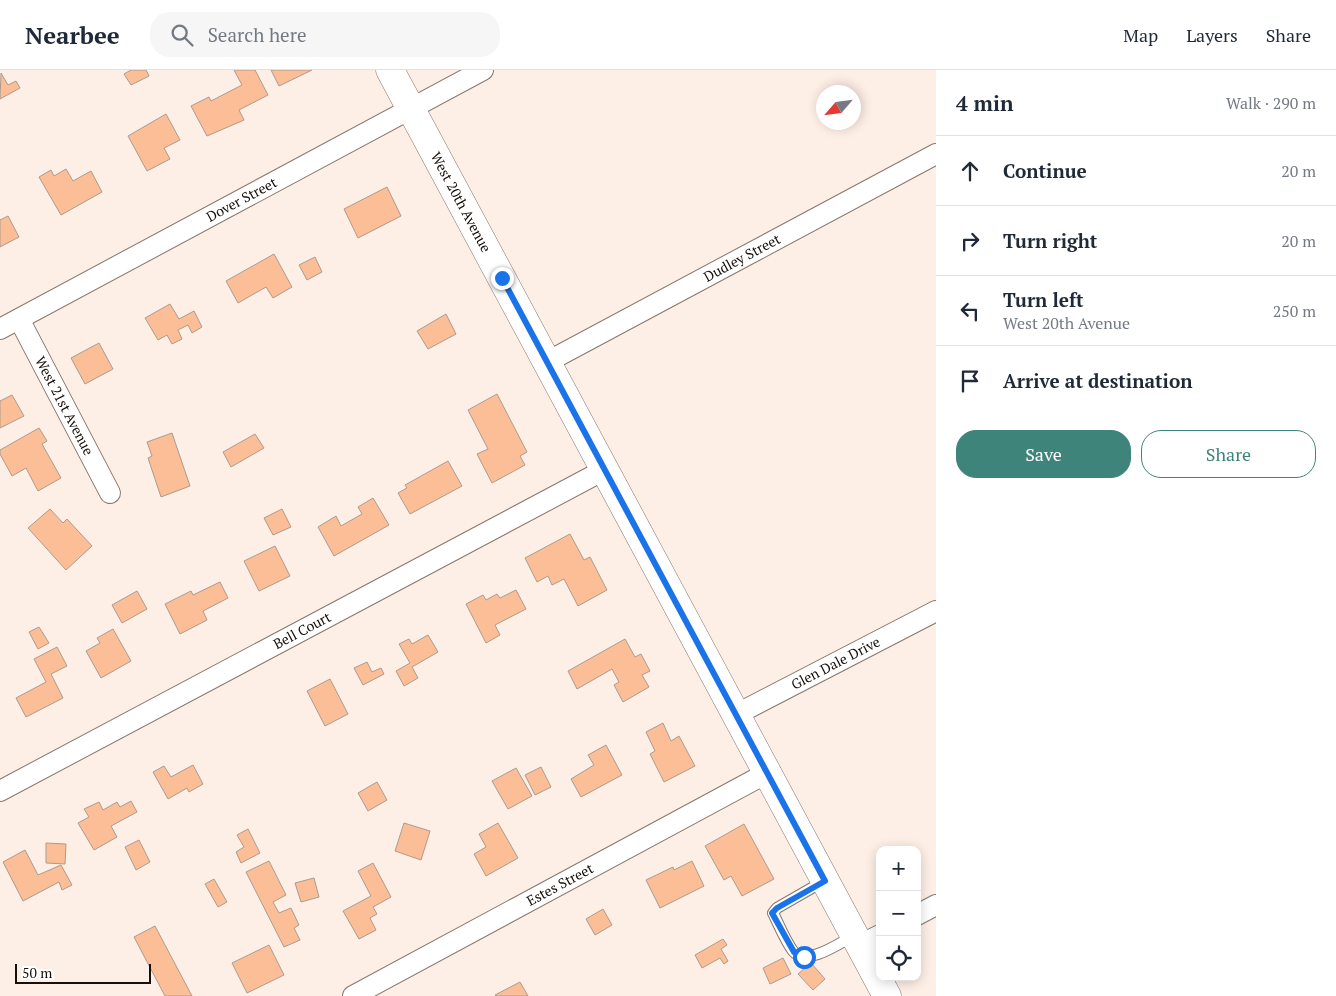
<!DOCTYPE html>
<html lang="en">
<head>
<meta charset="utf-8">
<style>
	:root { --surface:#fff; --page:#f6f6f7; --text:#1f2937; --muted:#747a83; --line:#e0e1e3; --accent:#3f847b }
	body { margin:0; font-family:"PT Serif",serif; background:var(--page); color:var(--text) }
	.controls { position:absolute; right:15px; bottom:15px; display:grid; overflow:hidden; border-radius:10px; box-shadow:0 2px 12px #0003 }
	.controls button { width:45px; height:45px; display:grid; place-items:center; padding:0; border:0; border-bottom:1px solid var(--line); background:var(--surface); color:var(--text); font:25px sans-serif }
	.compass { position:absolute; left:816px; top:15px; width:45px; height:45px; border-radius:50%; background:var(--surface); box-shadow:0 2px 12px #0003; rotate:242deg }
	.scale { position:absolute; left:15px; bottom:12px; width:136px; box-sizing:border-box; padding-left:5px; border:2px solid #16100c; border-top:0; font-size:14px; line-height:18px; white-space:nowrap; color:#16100c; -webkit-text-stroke:4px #fff; paint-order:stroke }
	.stop { position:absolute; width:15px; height:15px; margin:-11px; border:4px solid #1a73e8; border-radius:50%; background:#fff }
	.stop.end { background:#1a73e8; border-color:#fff; box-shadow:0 1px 5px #0008 }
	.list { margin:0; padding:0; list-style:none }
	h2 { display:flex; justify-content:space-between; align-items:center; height:65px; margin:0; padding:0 20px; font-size:21px }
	h2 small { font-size:16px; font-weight:400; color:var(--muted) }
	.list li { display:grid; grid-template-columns:32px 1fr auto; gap:15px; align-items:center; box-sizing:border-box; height:70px; padding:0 20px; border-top:1px solid var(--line) }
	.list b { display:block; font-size:19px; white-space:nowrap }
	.list p { margin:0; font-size:16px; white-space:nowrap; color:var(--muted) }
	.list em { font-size:16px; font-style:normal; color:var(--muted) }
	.actions { display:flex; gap:10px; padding:15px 20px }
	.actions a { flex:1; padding:11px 0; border:1px solid var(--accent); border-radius:20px; text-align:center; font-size:18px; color:var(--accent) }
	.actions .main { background:var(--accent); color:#fff }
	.icon { flex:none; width:28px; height:28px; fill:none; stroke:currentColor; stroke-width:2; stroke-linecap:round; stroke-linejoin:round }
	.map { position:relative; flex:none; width:936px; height:926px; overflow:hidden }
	header { display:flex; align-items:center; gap:30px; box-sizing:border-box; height:70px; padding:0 25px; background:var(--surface); border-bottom:1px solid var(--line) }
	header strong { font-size:24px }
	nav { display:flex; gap:28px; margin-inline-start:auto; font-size:18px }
	.search { width:350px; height:45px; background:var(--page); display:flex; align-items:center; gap:12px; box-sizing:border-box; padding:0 18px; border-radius:20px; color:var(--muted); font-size:19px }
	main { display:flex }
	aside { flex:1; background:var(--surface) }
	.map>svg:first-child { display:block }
	.building { fill:#fcbe96; stroke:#ac9b90 }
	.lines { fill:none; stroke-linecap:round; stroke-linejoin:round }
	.lane-casing { stroke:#87776d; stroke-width:12 }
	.street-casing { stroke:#87776d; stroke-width:22 }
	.secondary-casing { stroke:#87776d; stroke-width:29 }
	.lane { stroke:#fff; stroke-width:10 }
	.street { stroke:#fff; stroke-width:20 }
	.secondary { stroke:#fff; stroke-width:28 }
	.route { stroke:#1a73e8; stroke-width:6 }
	.labels { text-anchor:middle; stroke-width:4.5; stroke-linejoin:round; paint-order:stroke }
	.street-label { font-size:14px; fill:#16100c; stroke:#fff }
</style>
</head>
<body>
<header>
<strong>Nearbee</strong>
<div class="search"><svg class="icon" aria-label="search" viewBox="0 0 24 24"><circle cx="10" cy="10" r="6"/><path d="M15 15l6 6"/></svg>Search here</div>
<nav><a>Map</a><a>Layers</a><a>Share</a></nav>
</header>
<main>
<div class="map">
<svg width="936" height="926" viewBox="0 0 936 926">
	<rect width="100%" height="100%" fill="#feefe6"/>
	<path class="building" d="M131 0H146L149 6 131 15 124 4Z
		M234 0H255L268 25 239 40 244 50 207 66 191 36 209 27 211 31 242 15Z
		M271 0H312L279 16Z
		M1 3 8 15 16 11 20 18 0 29Z
		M166 44 180 70 164 78 170 89 147 101 128 66Z
		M66 99 73 111 91 101 102 122 61 145 39 107 51 100 54 106Z
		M387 117 401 146 358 168 344 139Z
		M8 146 19 167 0 177V150Z
		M274 184 292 217 273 228 266 217 238 233 226 211Z
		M315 187 322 202 307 210 299 195Z
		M170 234 179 249 194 241 202 257 192 263 188 255 178 260 182 269 172 274 167 265 158 270 145 248Z
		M446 244 456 264 428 279 417 261Z
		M99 273 113 299 85 314 71 288Z
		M497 324 527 382 520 386 525 395 492 413 477 384 488 379 468 340Z
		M12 325 24 346 0 358V331Z
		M39 358 47 371 42 374 61 408 38 421 26 398 12 406 0 384V380Z
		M172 363 190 416 161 427 148 388 152 386 147 372Z
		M255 364 264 378 231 397 223 382Z
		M448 391 462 416 410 444 398 423 407 418 405 415Z
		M373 428 389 455 334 486 318 457 336 446 341 456 362 444 358 437Z
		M50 439 63 453 67 449 92 476 66 500 28 458Z
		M282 439 291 457 273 465 264 448Z
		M570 464 584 490 590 487 607 520 578 536 564 509 552 515 548 506 537 512 525 488Z
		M275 476 290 506 259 521 244 491Z
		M220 512 228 528 203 541 207 550 180 564 165 534 191 521 193 525Z
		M516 520 526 539 495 555 500 565 486 573 466 534 483 525 486 530 497 524 500 528Z
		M137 521 147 539 122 553 112 535Z
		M39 557 49 573 38 579 29 562Z
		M113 559 131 591 101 608 86 581 100 573 97 568Z
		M428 565 438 582 412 597 418 608 404 616 396 601 410 593 399 574 409 569 412 574Z
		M625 569 635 587 641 584 650 601 642 605 649 617 623 632 614 615 619 612 612 599 577 619 568 601Z
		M57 577 67 596 51 604 63 628 26 647 16 628 46 612 34 589Z
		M367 592 372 602 381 598 384 604 363 615 354 598Z
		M330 609 348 644 325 656 307 621Z
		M663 653 671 671 679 666 695 696 664 712 650 684 655 681 646 662Z
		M606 675 622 705 581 727 571 709 594 695 588 685Z
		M193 695 203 714 189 722 187 718 168 729 153 702 164 696 171 707Z
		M541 697 551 717 535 725 525 705Z
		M516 698 532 726 508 739 492 711Z
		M377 712 387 730 368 741 358 723Z
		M131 731 137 742 111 756 117 767 94 780 78 753 89 747 84 739 99 732 103 740 117 732 120 737Z
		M404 753 430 761 421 790 395 781Z
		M498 753 518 788 486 806 474 784 486 777 479 764Z
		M744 754 774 809 742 826 731 806 724 810 705 776Z
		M248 759 260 783 241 793 236 782 244 777 237 765Z
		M139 770 150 792 136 800 125 777Z
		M46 773 66 774 65 794 46 793Z
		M25 780 38 805 61 795 72 815 62 820 59 812 23 831 3 792Z
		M269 791 286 825 273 832 279 843 291 838 299 855 294 858 300 870 284 877 246 802Z
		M692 791 704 816 660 838 646 810 673 797 674 800Z
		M373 793 391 827 373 837 377 844 370 848 376 860 359 869 343 841 371 826 358 801Z
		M314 808 319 827 301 832 295 813Z
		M214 809 227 832 218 837 205 814Z
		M603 839 612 855 595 865 586 849Z
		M155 856 192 926H165L134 867Z
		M723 869 727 875 721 879 728 891 724 894 720 888 702 898 695 885Z
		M269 875 284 905 247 923 232 893Z
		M783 888 791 904 770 914 763 898Z
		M811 893 825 909 813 920 798 904Z
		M520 912 528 926H496L495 925Z"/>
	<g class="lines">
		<defs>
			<path id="lane" d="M824 811 777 838 773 843C779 855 785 870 793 881 806 897 840 873 853 866"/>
			<g id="street">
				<path id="s1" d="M19 249 110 423"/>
				<path id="s2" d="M0 259 483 0"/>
				<path id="s3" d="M547 292 936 84"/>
				<path id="s4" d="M737 644 936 541"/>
				<path id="s5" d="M0 721 604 400"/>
				<path d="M917 845 936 835"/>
				<path d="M860 875 880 865"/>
				<path id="s6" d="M353 926 767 703"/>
			</g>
			<g id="secondary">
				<path id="s7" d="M390 0 887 926"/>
			</g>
		</defs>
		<use href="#lane" class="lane-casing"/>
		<use href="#street" class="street-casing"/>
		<use href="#secondary" class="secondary-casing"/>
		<use href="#lane" class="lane"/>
		<use href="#street" class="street"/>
		<use href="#secondary" class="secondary"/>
	</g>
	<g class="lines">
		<path class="route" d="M502 208 825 811 777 838 772 843 794 882 804 887"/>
	</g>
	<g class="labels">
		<g class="street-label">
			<text dy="5" stroke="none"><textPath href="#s2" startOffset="274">Dover Street</textPath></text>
			<text dy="5" stroke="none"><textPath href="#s7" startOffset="150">West 20th Avenue</textPath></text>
			<text dy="5" stroke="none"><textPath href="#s3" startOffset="221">Dudley Street</textPath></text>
			<text dy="5" stroke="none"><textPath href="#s1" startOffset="98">West 21st Avenue</textPath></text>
			<text dy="5" stroke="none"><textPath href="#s5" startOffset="342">Bell Court</textPath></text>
			<text dy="5" stroke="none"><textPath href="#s4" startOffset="111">Glen Dale Drive</textPath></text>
			<text dy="5" stroke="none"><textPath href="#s6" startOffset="235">Estes Street</textPath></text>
		</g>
	</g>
</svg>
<div class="controls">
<button>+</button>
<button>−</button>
<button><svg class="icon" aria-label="locate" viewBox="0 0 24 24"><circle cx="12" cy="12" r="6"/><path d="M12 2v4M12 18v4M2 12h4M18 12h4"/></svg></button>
</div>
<svg class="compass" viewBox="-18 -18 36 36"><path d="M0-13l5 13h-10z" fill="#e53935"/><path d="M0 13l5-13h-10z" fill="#747a83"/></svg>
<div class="scale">50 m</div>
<div class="stop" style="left:804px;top:887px"></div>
<div class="stop end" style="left:502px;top:208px"></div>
</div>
<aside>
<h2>4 min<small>Walk · 290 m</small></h2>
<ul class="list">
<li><svg class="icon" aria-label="ahead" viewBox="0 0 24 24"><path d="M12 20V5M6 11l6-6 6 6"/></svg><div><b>Continue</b></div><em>20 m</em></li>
<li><svg class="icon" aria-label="right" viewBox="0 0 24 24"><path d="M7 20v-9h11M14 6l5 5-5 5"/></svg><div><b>Turn right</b></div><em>20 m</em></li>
<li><svg class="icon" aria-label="left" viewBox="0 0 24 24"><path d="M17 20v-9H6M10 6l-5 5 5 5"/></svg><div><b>Turn left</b><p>West 20th Avenue</p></div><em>250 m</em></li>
<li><svg class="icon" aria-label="arrive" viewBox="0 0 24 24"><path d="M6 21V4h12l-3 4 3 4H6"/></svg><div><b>Arrive at destination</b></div></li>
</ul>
<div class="actions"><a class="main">Save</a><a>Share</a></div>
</aside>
</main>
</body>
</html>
